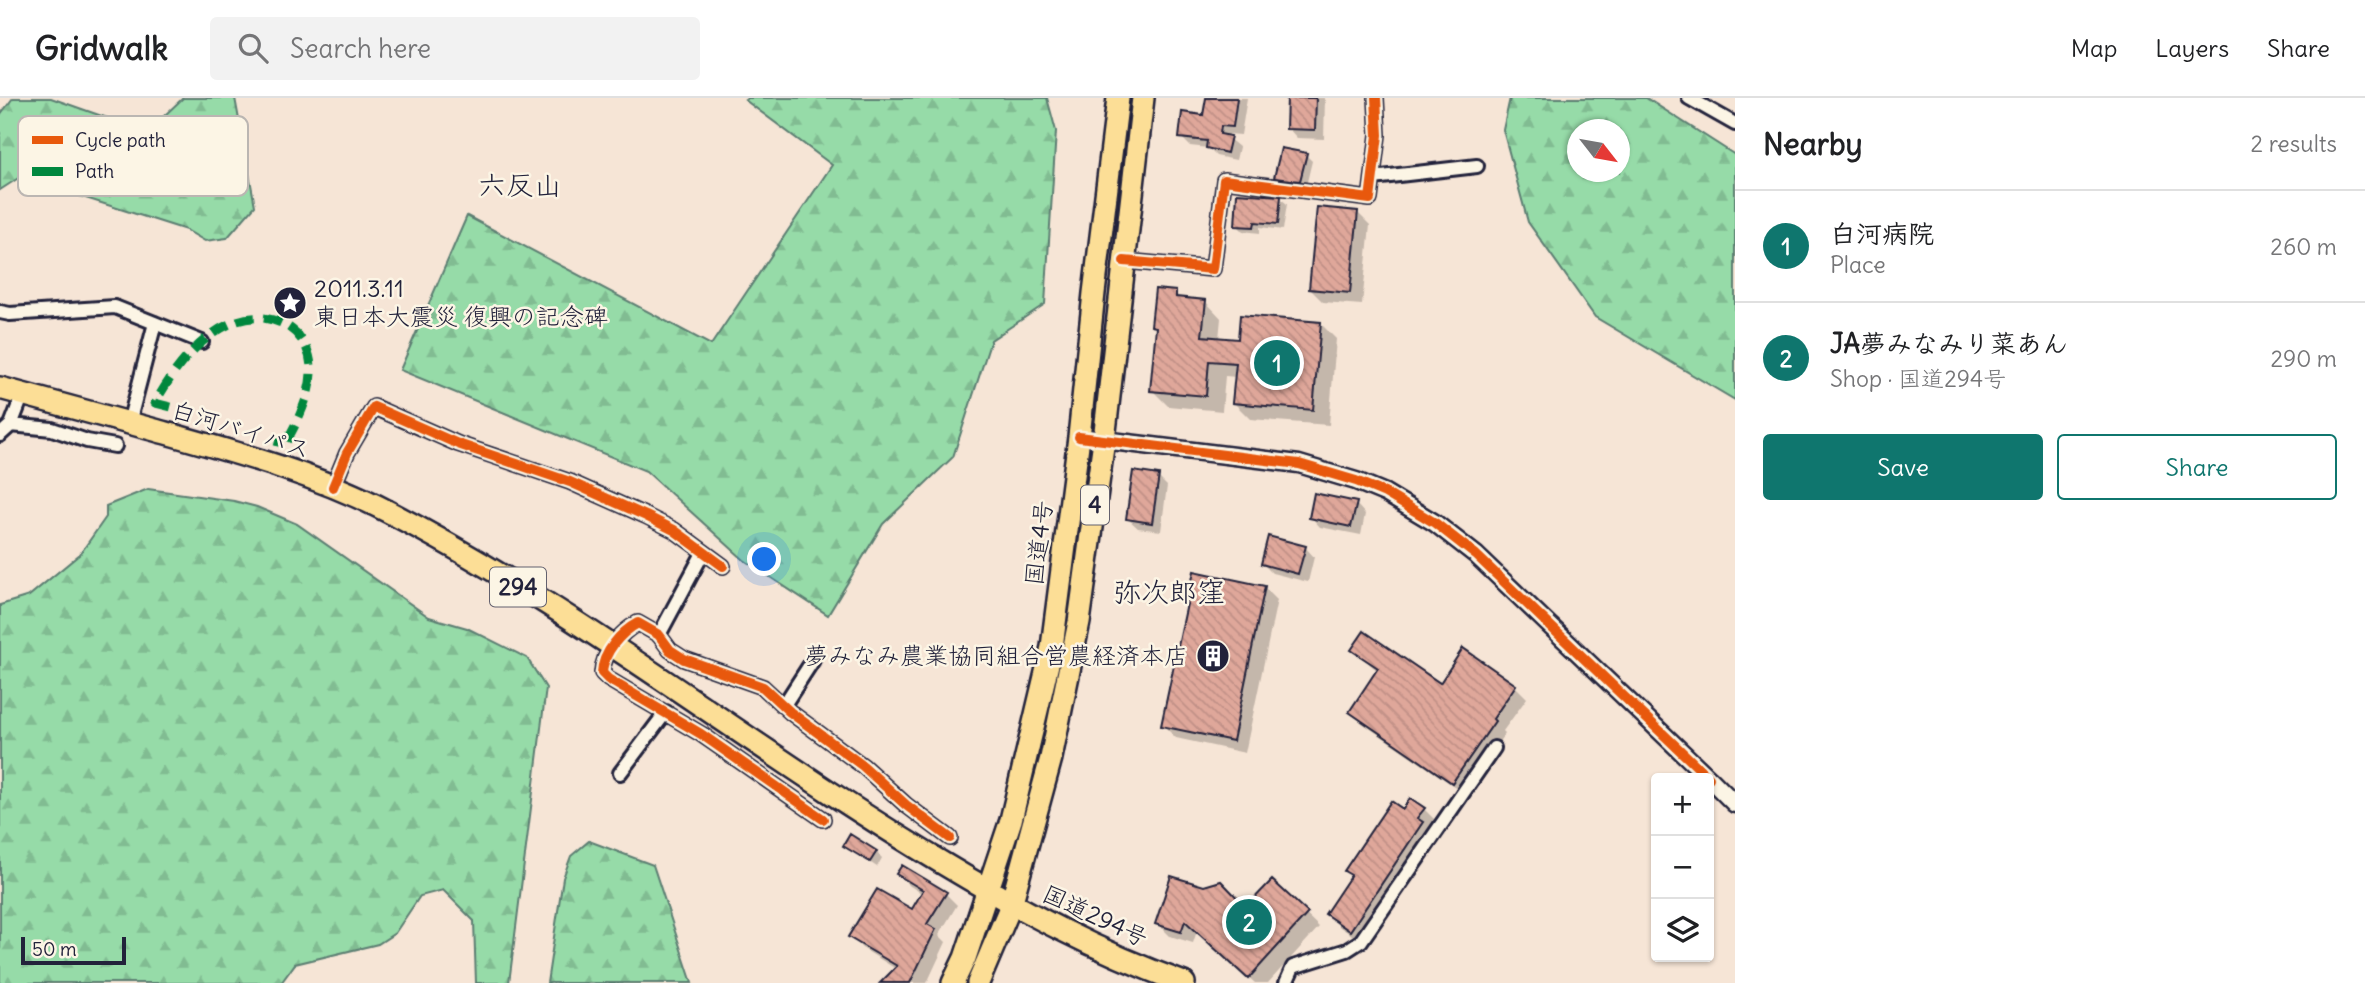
<!DOCTYPE html>
<html lang="en">
<head>
<meta charset="utf-8">
<style>
	:root { --surface:#fff; --page:#f2f2f2; --text:#202124; --muted:#757577; --line:#e0e0e0; --accent:#0f766e }
	body { margin:0; font-family:Delius,"Klee One",sans-serif; background:var(--page); color:var(--text) }
	.controls { position:absolute; right:21px; bottom:21px; display:grid; overflow:hidden; border-radius:7px; box-shadow:0 2px 5px #0004 }
	.controls button { width:63px; height:63px; display:grid; place-items:center; padding:0; border:0; border-bottom:2px solid var(--line); background:var(--surface); color:var(--text); font:35px sans-serif }
	.compass { position:absolute; left:1567px; top:21px; width:63px; height:63px; border-radius:50%; background:var(--surface); box-shadow:0 2px 5px #0004; rotate:121deg }
	.scale { position:absolute; left:21px; bottom:18px; width:105px; box-sizing:border-box; padding-left:7px; border:4px solid #22223b; border-top:0; font-size:19px; line-height:24px; white-space:nowrap; color:#22223b; -webkit-text-stroke:5px #fcf5e5; paint-order:stroke }
	.you { position:absolute; left:765px; top:462px; width:24px; height:24px; margin:-18px; border:5px solid #fff; border-radius:50%; background:#1a73e8; box-shadow:0 0 0 10px #1a73e833 }
	.badge { display:grid; place-items:center; width:46px; height:46px; border-radius:50%; background:var(--accent); color:#fff; font-size:23px; font-weight:700 }
	.pin { position:absolute; translate:-50% -50%; border:4px solid #fff; box-shadow:0 2px 7px #0006 }
	.list { margin:0; padding:0; list-style:none }
	h2 { display:flex; justify-content:space-between; align-items:center; height:91px; margin:0; padding:0 28px; font-size:30px }
	h2 small { font-size:23px; font-weight:400; color:var(--muted) }
	.list li { display:grid; grid-template-columns:46px 1fr auto; gap:21px; align-items:center; box-sizing:border-box; height:112px; padding:0 28px; border-top:2px solid var(--line) }
	.list b { display:block; font-size:26px; white-space:nowrap }
	.list p { margin:0; font-size:23px; white-space:nowrap; color:var(--muted) }
	.list em { font-size:23px; font-style:normal; color:var(--muted) }
	.actions { display:flex; gap:14px; padding:21px 28px }
	.actions a { flex:1; padding:16px 0; border:2px solid var(--accent); border-radius:7px; text-align:center; font-size:24px; color:var(--accent) }
	.actions .main { background:var(--accent); color:#fff }
	.icon { flex:none; width:38px; height:38px; fill:none; stroke:currentColor; stroke-width:2; stroke-linecap:round; stroke-linejoin:round }
	.map { position:relative; flex:none; width:1735px; height:885px; overflow:hidden }
	header { display:flex; align-items:center; gap:42px; box-sizing:border-box; height:98px; padding:0 35px; background:var(--surface); border-bottom:2px solid var(--line) }
	header strong { font-size:33px }
	nav { display:flex; gap:38px; margin-inline-start:auto; font-size:24px }
	.search { width:490px; height:63px; background:var(--page); display:flex; align-items:center; gap:18px; box-sizing:border-box; padding:0 24px; border-radius:7px; color:var(--muted); font-size:26px }
	main { display:flex }
	aside { flex:1; background:var(--surface) }
	.map>svg:first-child { display:block }
	.forest { fill:url(#forest-firs); stroke:#5c7e72; stroke-width:2; fill-rule:evenodd }
	.shadow { fill:#0003 }
	.building { fill:url(#building-back-hatch); stroke:#22223b; stroke-width:2 }
	.lines { fill:none; stroke-linecap:round; stroke-linejoin:round }
	.minor-casing { stroke:#22223b; stroke-width:18 }
	.tertiary-casing { stroke:#22223b; stroke-width:21 }
	.trunk-casing { stroke:#22223b; stroke-width:26 }
	.minor { stroke:#fcf5e5; stroke-width:12 }
	.tertiary { stroke:#fcf5e5; stroke-width:16 }
	.trunk { stroke:#fcde96; stroke-width:21 }
	.quiet { stroke:#00873e; stroke-width:9; stroke-dasharray:18 9; stroke-linecap:butt }
	.cycleway-casing { stroke:#fcf5e5; stroke-width:15 }
	.cycleway { stroke:#e8590c; stroke-width:10 }
	.labels { text-anchor:middle; stroke-width:5; stroke-linejoin:round; paint-order:stroke }
	.shield { fill:#fcf5e5; stroke:#63616e; stroke-width:2 }
	.shield-label { font-size:23px; font-weight:bold; fill:#22223b }
	.poi-label { font-size:24px; fill:#22223b; stroke:#fcf5e5; text-anchor:start }
	.street-label { font-size:24px; fill:#22223b; stroke:#fcf5e5 }
	.quarter-label { font-size:28px; fill:#22223b; stroke:#fcf5e5 }
	.key { fill:#fcf5e5; stroke:#bbb6b2; stroke-width:2 }
	.key-label { font-size:19px; fill:#22223b }
</style>
</head>
<body>
<header>
<strong>Gridwalk</strong>
<div class="search"><svg class="icon" aria-label="search" viewBox="0 0 24 24"><circle cx="10" cy="10" r="6"/><path d="M15 15l6 6"/></svg>Search here</div>
<nav><a>Map</a><a>Layers</a><a>Share</a></nav>
</header>
<main>
<div class="map">
<svg width="1735" height="885" viewBox="0 0 1735 885">
	<defs>
		<pattern id="forest-firs" width="22" height="20" patternUnits="userSpaceOnUse" patternTransform="scale(1.75)"><rect width="22" height="20" fill="#96dba8"/><path d="M5 1l3.5 6h-7zM16 11l3.5 6h-7z" fill="#81bc92"/></pattern>
		<pattern id="building-back-hatch" width="6" height="6" patternUnits="userSpaceOnUse" patternTransform="scale(1.75)"><rect width="6" height="6" fill="#dfa79a"/><path d="M-1 5l2 2M0 0l6 6M5-1l2 2" fill="none" stroke="#bf8f86"/></pattern>
	</defs>
	<rect width="100%" height="100%" fill="#f6e5d6"/>
	<filter id="ink" filterUnits="userSpaceOnUse"><feTurbulence type="fractalNoise" baseFrequency=".0143" numOctaves="2"/><feDisplacementMap in="SourceGraphic" scale="14" xChannelSelector="R" yChannelSelector="G"/><feConvolveMatrix kernelMatrix="1 2 1 2 8 2 1 2 1" color-interpolation-filters="sRGB"/></filter>
	<g filter="url(#ink)">
		<path class="forest" d="M13 0H51L147 34 183 0H235L255 108 227 140 205 143 186 132 20 79 0 92V17Z
			M748 0H1047L1056 33 1045 206 991 242 953 359 883 426 828 517 744 462 646 373 400 272 467 118 711 247 832 67 745 2Z
			M1510 0H1646L1735 57V302L1595 219 1528 124 1503 32ZM1577 32H1619V74H1577Z
			M148 391 234 403 257 409 297 426 429 519 467 530 527 560 546 590 509 885H476L474 823 443 792 420 798 395 835 378 846 295 866 281 885H0V507L29 498 80 456 106 419V408Z
			M589 743 653 767 692 885H547L563 780 571 758Z"/>
		<path class="shadow" d="M1208 0H1247L1241 37 1229 36 1228 40 1239 49 1236 62 1216 58 1208 50 1190 48 1181 39 1205 19Z
			M1289 0H1325L1324 41 1297 40 1288 30Z
			M1306 57 1312 63 1306 88 1282 85 1276 79Z
			M1280 100 1287 106 1283 132 1260 129V135L1243 133 1237 127Z
			M1357 114 1370 127 1362 207 1323 204 1310 191Z
			M1175 195 1181 201 1205 203 1221 220 1219 241 1240 243 1320 225 1336 241 1329 327 1250 321 1234 305 1237 279 1225 278 1222 313 1168 308 1152 292 1157 231 1153 227Z
			M1158 379 1167 388 1161 433 1138 430 1128 421Z
			M1356 406 1365 416 1361 437 1320 429 1311 419Z
			M1305 449 1314 459 1308 484 1272 475 1263 466Z
			M1264 489 1277 502 1245 655 1176 640 1163 627Z
			M1353 552 1440 587 1464 553 1515 588 1527 600 1503 633 1505 635 1464 695 1362 625 1351 614 1378 573Z
			M1424 711 1437 724 1364 845 1340 829 1327 816 1352 778 1404 713Z
			M845 748 876 754 882 760 877 769Z
			M898 776 945 795 957 807 939 837 946 844 927 885H882L896 871 862 850 851 839 912 814 923 796 910 788Z
			M1272 784 1319 829 1268 885H1255L1197 833 1193 845 1170 838 1157 825 1247 812Z"/>
		<path class="building" d="M1206 0H1237L1233 29 1221 28 1220 36 1231 38 1227 55 1206 50 1207 43 1179 40 1182 14 1203 17Z
			M1287 0H1316L1315 32 1286 31Z
			M1281 50 1307 55 1300 83 1274 80Z
			M1237 95 1281 98 1278 126 1255 124 1254 129 1235 128Z
			M1317 109 1358 113 1350 195 1309 191Z
			M1155 191 1176 193V199L1206 202 1202 238 1238 241 1240 217 1321 224 1313 312 1232 305 1236 265 1209 263 1206 298 1150 293 1156 229 1151 228Z
			M1133 373 1159 377 1152 425 1126 421Z
			M1314 395 1357 404 1351 429 1309 420Z
			M1268 438 1306 448 1298 476 1261 466Z
			M1194 473 1265 488 1233 643 1161 628Z
			M1364 533 1440 585 1463 550 1516 587 1493 621 1495 623 1452 685 1349 614 1378 570 1351 552Z
			M1410 700 1425 710 1417 720 1423 724 1350 833 1325 816 1351 777 1344 773 1391 703 1403 711Z
			M850 736 877 753 870 764 843 748Z
			M902 767 947 794 927 826 936 831 910 885H880L897 868 848 839 877 791 912 811 923 792 896 776Z
			M1171 778 1204 788 1221 783 1246 809 1272 782 1308 815 1248 881 1185 823 1181 834 1155 826Z"/>
		<g class="lines">
			<defs>
				<path id="minor" d="M1689 0 1735 26
					M1373 80 1477 68
					M1124 163 1213 171 1224 82 1370 101 1378 37 1376 0
					M0 214 10 216 115 209 202 244
					M129 325 155 225
					M11 327 52 331 87 343 115 348
					M0 337 11 327 23 296
					M333 389 347 355 374 309 458 346 570 384 646 418 674 432 723 468
					M659 537 703 455
					M784 607 813 562
					M620 675 666 614
					M823 721 701 636 608 581 602 575C603 554 621 534 638 525L659 537 670 552 684 561 763 589 790 614 863 668 906 707 950 740
					M1286 885 1293 869 1347 852 1361 843 1494 650"/>
				<path id="tertiary" d="M1079 339 1299 366 1356 383 1385 395 1435 425 1476 457 1709 680
					M1709 680 1735 706"/>
				<path id="trunk" d="M0 290C52 304 103 318 155 332 234 354 316 376 389 414 584 515 756 654 944 766 1024 814 1096 853 1184 885
					M953 885 965 860 1011 722 1052 549 1079 339 1094 195 1118 0
					M978 885 1011 807 1051 660 1079 524 1104 342 1143 0"/>
			</defs>
			<use href="#minor" class="minor-casing"/>
			<use href="#tertiary" class="tertiary-casing"/>
			<use href="#trunk" class="trunk-casing"/>
			<use href="#minor" class="minor"/>
			<use href="#tertiary" class="tertiary"/>
			<use href="#trunk" class="trunk"/>
			<path class="quiet" d="M171 309 155 305C173 273 197 240 232 225 267 209 310 230 311 270 312 296 297 324 285 346L275 343"/>
			<defs>
				<path id="cycleway" d="M1124 163 1213 171 1224 82 1370 101 1378 37 1376 0
					M1079 339 1299 366 1356 383 1385 395 1435 425 1476 457 1709 680
					M333 389 347 355 374 309 458 346 570 384 646 418 674 432 723 468
					M823 721 701 636 608 581 602 575C603 554 621 534 638 525L659 537 670 552 684 561 763 589 790 614 863 668 906 707 950 740"/>
			</defs>
			<use href="#cycleway" class="cycleway-casing"/>
			<use href="#cycleway" class="cycleway"/>
		</g>
	</g>
	<defs>
		<symbol id="sight-disc" viewBox="-11 -11 22 22"><circle r="9.5" fill="#22223b" stroke="#fcf5e5"/><path d="M0-6L1.8-2.2L6-1.7L2.9 1.2L3.7 5.4L0 3.3L-3.7 5.4L-2.9 1.2L-6-1.7L-1.8-2.2Z" fill="#fff"/></symbol>
		<symbol id="building-disc" viewBox="-11 -11 22 22"><circle r="9.5" fill="#22223b" stroke="#fcf5e5"/><path d="M-4-6H4V6H1V3H-1V6H-4ZM-2.5-4.3h1.7v1.8h-1.7ZM.8-4.3h1.7v1.8H.8ZM-2.5-1h1.7V.8h-1.7ZM.8-1h1.7V.8H.8Z" fill="#fff"/></symbol>
	</defs>
	<g fill-rule="evenodd">
		<use href="#sight-disc" x="271" y="186" width="38" height="38"/>
		<use href="#building-disc" x="1194" y="539" width="38" height="38"/>
	</g>
	<g class="labels">
		<g class="shield">
			<rect x="1081" y="387.5" width="28" height="39" rx="5"/>
			<rect x="490" y="469.5" width="56" height="39" rx="5"/>
		</g>
		<g class="shield-label">
			<text x="1095" y="415">4</text>
			<text x="518" y="497">294</text>
		</g>
		<g class="poi-label">
			<text x="314" y="199">2011.3.11<tspan x="314" dy="28">東日本大震災 復興の記念碑</tspan></text>
			<text x="1188" y="566" text-anchor="end">夢みなみ農業協同組合営農経済本店</text>
		</g>
		<g class="street-label">
			<text transform="translate(241 332) rotate(17)" y="8">白河バイパス</text>
			<text transform="translate(1039 445) rotate(-83)" y="8">国道4号</text>
			<text transform="translate(1095 818) rotate(25)" y="8">国道294号</text>
		</g>
		<g class="quarter-label">
			<text x="520" y="97">六反山</text>
			<text x="1169" y="504">弥次郎窪</text>
		</g>
	</g>
	<rect x="18" y="18" width="230" height="80" rx="10" class="key"/>
	<rect x="32" y="38" width="31" height="8" fill="#e8590c"/>
	<rect x="32" y="69" width="31" height="9" fill="#00873e"/>
	<g class="key-label">
		<text x="75" y="49">Cycle path</text>
		<text x="75" y="80">Path</text>
	</g>
</svg>
<div class="controls">
<button>+</button>
<button>−</button>
<button><svg class="icon" aria-label="layers" viewBox="0 0 24 24"><path d="M12 4l9 5-9 5-9-5zM3 14l9 5 9-5"/></svg></button>
</div>
<svg class="compass" viewBox="-18 -18 36 36"><path d="M0-13l5 13h-10z" fill="#e53935"/><path d="M0 13l5-13h-10z" fill="#757577"/></svg>
<div class="scale">50 m</div>
<div class="you"></div>
<div class="pin badge" style="left:1277px;top:265px">1</div>
<div class="pin badge" style="left:1249px;top:824px">2</div>
</div>
<aside>
<h2>Nearby<small>2 results</small></h2>
<ul class="list">
<li><span class="badge">1</span><div><b>白河病院</b><p>Place</p></div><em>260 m</em></li>
<li><span class="badge">2</span><div><b>JA夢みなみり菜あん</b><p>Shop · 国道294号</p></div><em>290 m</em></li>
</ul>
<div class="actions"><a class="main">Save</a><a>Share</a></div>
</aside>
</main>
</body>
</html>
